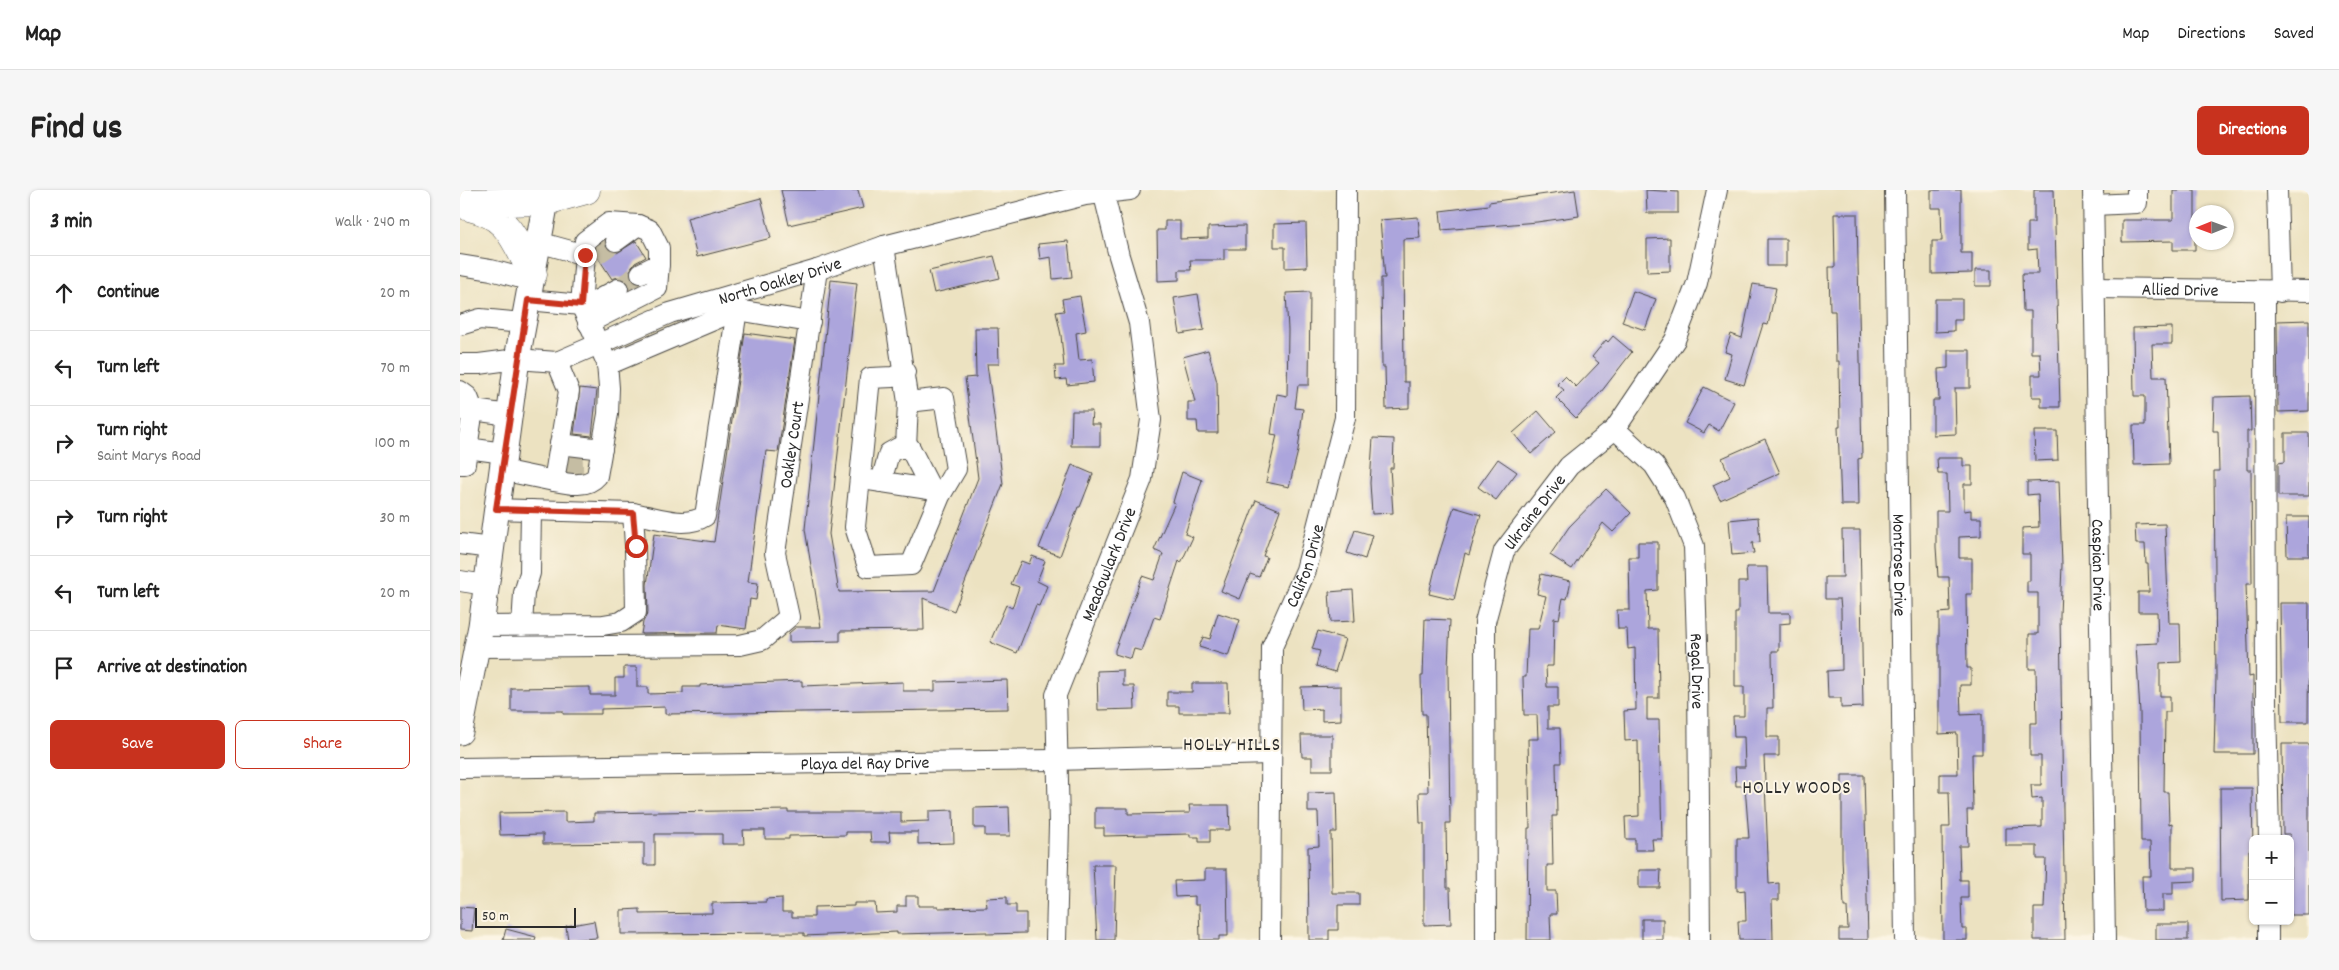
<!DOCTYPE html>
<html lang="en">
<head>
<meta charset="utf-8">
<style>
	:root { --surface:#fff; --page:#f6f6f6; --text:#222; --muted:#767676; --line:#e0e0e0; --accent:#c8321e }
	body { margin:0; font-family:Dekko,sans-serif; background:var(--page); color:var(--text) }
	.controls { position:absolute; right:15px; bottom:15px; display:grid; overflow:hidden; border-radius:8px; box-shadow:0 1px 4px #0004 }
	.controls button { width:45px; height:45px; display:grid; place-items:center; padding:0; border:0; border-bottom:1px solid var(--line); background:var(--surface); color:var(--text); font:25px sans-serif }
	.compass { position:absolute; left:1729px; top:15px; width:45px; height:45px; border-radius:50%; background:var(--surface); box-shadow:0 1px 4px #0004; rotate:269deg }
	.scale { position:absolute; left:15px; bottom:12px; width:101px; box-sizing:border-box; padding-left:5px; border:2px solid #2b2b2b; border-top:0; font-size:14px; line-height:18px; white-space:nowrap; color:#2b2b2b; -webkit-text-stroke:4px #fcf5e5; paint-order:stroke }
	.stop { position:absolute; width:15px; height:15px; margin:-11px; border:4px solid #c8321e; border-radius:50%; background:#fff }
	.stop.end { background:#c8321e; border-color:#fff; box-shadow:0 1px 5px #0008 }
	.list { margin:0; padding:0; list-style:none }
	h2 { display:flex; justify-content:space-between; align-items:center; height:65px; margin:0; padding:0 20px; font-size:21px }
	h2 small { font-size:16px; font-weight:400; color:var(--muted) }
	.list li { display:grid; grid-template-columns:32px 1fr auto; gap:15px; align-items:center; box-sizing:border-box; height:75px; padding:0 20px; border-top:1px solid var(--line) }
	.list b { display:block; font-size:19px; white-space:nowrap }
	.list p { margin:0; font-size:16px; white-space:nowrap; color:var(--muted) }
	.list em { font-size:16px; font-style:normal; color:var(--muted) }
	.actions { display:flex; gap:10px; padding:15px 20px }
	.actions a { flex:1; padding:11px 0; border:1px solid var(--accent); border-radius:8px; text-align:center; font-size:18px; color:var(--accent) }
	.actions .main { background:var(--accent); color:#fff }
	.icon { flex:none; width:28px; height:28px; fill:none; stroke:currentColor; stroke-width:2; stroke-linecap:round; stroke-linejoin:round }
	.map { position:relative; flex:none; width:1849px; height:750px; overflow:hidden; border-radius:8px }
	header { display:flex; align-items:center; gap:30px; box-sizing:border-box; height:70px; padding:0 25px; background:var(--surface); border-bottom:1px solid var(--line) }
	header strong { font-size:24px }
	nav { display:flex; gap:28px; margin-inline-start:auto; font-size:18px }
	.intro { display:flex; align-items:center; justify-content:space-between; box-sizing:border-box; height:120px; padding:0 30px }
	h1 { margin:0; font-size:35px }
	.button { padding:12px 22px; border-radius:8px; background:var(--accent); color:#fff; font-size:18px; font-weight:700 }
	main { display:flex; gap:30px; padding:0 30px }
	aside { flex:1; background:var(--surface); border-radius:8px; box-shadow:0 1px 4px #0004 }
	.map>svg:first-child { display:block }
	.building { fill:#aca5dc }
	.lines { fill:none; stroke-linecap:round; stroke-linejoin:round }
	.minor-tunnel { stroke:#c5bda3; stroke-width:20; stroke-dasharray:20 10; stroke-linecap:butt }
	.minor-casing { stroke:#484642; stroke-width:22 }
	.major-casing { stroke:#484642; stroke-width:27 }
	.highway-casing { stroke:#484642; stroke-width:29 }
	.minor { stroke:#fff; stroke-width:20 }
	.major { stroke:#fff; stroke-width:25 }
	.highway { stroke:#fff; stroke-width:28 }
	.route { stroke:#c8321e; stroke-width:6 }
	.labels { text-anchor:middle; stroke-width:4; stroke-linejoin:round; paint-order:stroke }
	.street-label { font-size:18px; fill:#2b2b2b; stroke:#fcf5e5 }
	.neighbourhood-label { font-size:19px; letter-spacing:1px; fill:#2b2b2b; stroke:#fcf5e5 }
</style>
</head>
<body>
<header>
<strong>Map</strong>
<nav><a>Map</a><a>Directions</a><a>Saved</a></nav>
</header>
<div class="intro"><h1>Find us</h1><a class="button">Directions</a></div>
<main>
<aside>
<h2>3 min<small>Walk · 240 m</small></h2>
<ul class="list">
<li><svg class="icon" aria-label="ahead" viewBox="0 0 24 24"><path d="M12 20V5M6 11l6-6 6 6"/></svg><div><b>Continue</b></div><em>20 m</em></li>
<li><svg class="icon" aria-label="left" viewBox="0 0 24 24"><path d="M17 20v-9H6M10 6l-5 5 5 5"/></svg><div><b>Turn left</b></div><em>70 m</em></li>
<li><svg class="icon" aria-label="right" viewBox="0 0 24 24"><path d="M7 20v-9h11M14 6l5 5-5 5"/></svg><div><b>Turn right</b><p>Saint Marys Road</p></div><em>100 m</em></li>
<li><svg class="icon" aria-label="right" viewBox="0 0 24 24"><path d="M7 20v-9h11M14 6l5 5-5 5"/></svg><div><b>Turn right</b></div><em>30 m</em></li>
<li><svg class="icon" aria-label="left" viewBox="0 0 24 24"><path d="M17 20v-9H6M10 6l-5 5 5 5"/></svg><div><b>Turn left</b></div><em>20 m</em></li>
<li><svg class="icon" aria-label="arrive" viewBox="0 0 24 24"><path d="M6 21V4h12l-3 4 3 4H6"/></svg><div><b>Arrive at destination</b></div></li>
</ul>
<div class="actions"><a class="main">Save</a><a>Share</a></div>
</aside>
<div class="map">
<svg width="1849" height="750" viewBox="0 0 1849 750">
	<rect width="100%" height="100%" fill="#fcf5e5"/>
	<filter id="ink" filterUnits="userSpaceOnUse"><feTurbulence type="fractalNoise" baseFrequency=".02" numOctaves="2"/><feDisplacementMap in="SourceGraphic" scale="10" xChannelSelector="R" yChannelSelector="G"/><feConvolveMatrix kernelMatrix="1 2 1 2 8 2 1 2 1" color-interpolation-filters="sRGB"/></filter>
	<filter id="wash" filterUnits="userSpaceOnUse"><feTurbulence type="fractalNoise" baseFrequency=".0096" numOctaves="4" result="noise"/><feDisplacementMap in="SourceGraphic" scale="20" xChannelSelector="R" yChannelSelector="G"/><feGaussianBlur stdDeviation="1.12" result="paint"/><feColorMatrix in="noise" values="0 0 0 0 0 0 0 0 0 0 0 0 0 0 0 0 0 1.4 0 .05"/><feComposite in="paint" operator="in"/></filter>
	<g filter="url(#wash)">
		<rect width="100%" height="100%" fill="#ece2c1"/>
		<g id="blocks">
			<path class="building" d="M321 0H398L403 18 329 35Z
				M1115 0 1119 26 1077 32 982 40 980 21 1029 15V12Z
				M1186 0 1218 2V23H1187Z
				M1471 0H1501V63H1512V83L1472 84V51H1482L1481 18H1471Z
				M1574 0H1594L1600 217H1581V207H1572V185H1581L1580 163H1571V121H1563L1562 84H1578L1577 59 1568 60V33H1574Z
				M1713 0H1735V60H1713V51L1662 52V30H1713Z
				M301 8 311 48 237 67 227 28Z
				M1374 24H1397L1402 268 1398 269 1399 315H1381L1378 237H1380L1379 171H1376L1375 121H1370L1369 77H1375Z
				M958 27 960 48 943 49 944 192H949V218L926 219 925 177H922L921 88H925L920 30Z
				M705 31H720V49L748 48V37L785 36V59H764V70H730L731 80H719V90L698 91 697 40H705Z
				M846 33 847 77 825 78V57H814V34Z
				M1210 48V81L1187 82V49Z
				M1307 49H1326V76H1307Z
				M144 51 147 58 157 63 176 51 186 67 175 73 169 82 171 89 178 94 170 99 164 89 158 87 152 89 137 66V57Z
				M608 51 612 87 593 89 591 67 580 69 578 54Z
				M534 66 540 88 474 103 469 81Z
				M1515 80H1531V96H1515Z
				M371 90 397 93 369 344 379 402 474 401 518 288 505 188 516 187 515 138H538L539 174H527L543 294 494 421 463 408 464 440 380 441V451L329 452V443L336 437H361L345 339Z
				M1293 94 1316 98 1308 135 1303 134 1284 195 1265 189 1272 164 1265 162 1271 144 1282 148Z
				M1173 101 1196 109 1185 140 1162 132Z
				M850 102 849 195H838L835 218 843 219 838 261 829 297 806 292 817 245 811 244 817 204 827 206 828 140 826 103Z
				M738 104 744 140 720 144 714 108Z
				M620 106 626 141 616 143 619 170 632 169 634 192 607 195 606 189 596 190 595 176H604L601 145 596 122 604 121 602 109Z
				M1475 109H1502V130H1494V141L1475 142Z
				M1849 130V221L1818 222 1817 131Z
				M1712 137V154H1692L1693 187H1706L1709 274 1674 275 1673 235H1685V206H1674L1673 138Z
				M285 143 335 150 318 262 306 261 288 392 298 393 296 410 290 409 286 439 258 435 257 443 181 444 183 432 188 422 187 395 194 344 254 352Z
				M1153 146 1172 162 1141 202 1116 228 1096 208 1104 200 1097 194 1105 186 1116 197 1139 173 1132 167 1146 150 1148 152Z
				M748 160 757 192 758 243H738L737 231H728V212H735L723 167Z
				M1488 160H1510V198H1495L1496 244 1473 245V210H1479L1478 179 1488 178Z
				M1244 197 1274 212 1259 241 1249 235 1244 243 1225 233Z
				M120 198 137 200 132 246 114 244Z
				M1790 206 1791 241H1787V280H1791L1792 394H1786L1789 487 1793 486V564H1754L1756 487 1754 281H1759L1758 241H1753L1754 207Z
				M612 221H632L631 234H640V256H611Z
				M1078 221 1096 242 1071 264 1053 243Z
				M1574 241H1597L1598 270 1575 271Z
				M1825 243H1849V306H1818V273L1825 272Z
				M913 248 934 249 933 278H930L933 323 912 324 910 293Z
				M1305 249 1320 283 1260 310 1253 295 1270 287 1262 268Z
				M1477 268H1503V276H1512V294H1504V321L1511 320V328H1521V346L1499 347V368H1512V404H1506L1507 478H1511V495H1500L1501 525 1522 524V564H1512L1513 620H1507L1508 656H1499L1500 690H1508V708H1501L1502 739H1507V750H1483L1482 637H1490L1489 602H1480V584H1498L1497 543 1479 544V423L1490 422 1489 387H1478L1476 357V321H1488L1487 284H1478Z
				M1038 269 1057 282 1036 310 1018 297Z
				M612 275 633 284 620 317H618L600 366 579 358Z
				M722 282 742 290 725 344 733 347 721 373 719 371 700 429 694 427 682 461 674 459 671 469 655 464V460L682 386 694 390 703 364 694 360 715 313 713 312Z
				M1599 291 1602 375 1600 425 1605 750H1574V718H1584L1586 669H1577V656H1546V638L1582 637V608L1572 609 1571 595H1581V566H1570V533H1577L1576 479H1569V444H1578V403H1567V391H1570V364H1562V338L1579 337 1578 304 1567 305V292Z
				M1146 299 1171 323 1153 342 1143 333 1112 379 1090 365 1109 337Z
				M796 310 820 320 803 366 807 367 799 387 790 384 780 409 761 401Z
				M994 317 1021 325 1009 365 1005 363 994 410 969 404 978 367Z
				M1298 327 1300 352 1292 353 1294 363 1272 365 1269 330Z
				M1826 327H1849V366H1827Z
				M1705 334 1709 433H1720L1721 472 1700 473V506H1710V522H1705L1704 602H1708L1709 634 1712 633V678H1736V691L1713 692V704H1703V721H1683L1682 686H1691L1690 652H1681L1680 523 1676 454 1698 453 1697 422H1678V402H1689L1688 374H1686L1685 354H1676L1675 335Z
				M895 340 912 345 905 369 887 363Z
				M1382 340H1400L1403 517 1381 518V508H1368L1367 481 1382 480 1381 419 1380 409H1365V387H1383Z
				M1178 352H1198V400L1187 401 1188 439H1198L1199 508H1187V530H1199L1202 649H1192L1193 660H1175V649H1166L1165 627 1179 626 1178 550 1165 551 1164 521 1176 520 1175 458 1168 459 1167 439H1158L1157 420H1170L1169 367H1178Z
				M572 366 585 371 577 391 587 396 579 416 576 415 557 463 530 452 546 415 552 418 559 397 551 394 561 371 569 374Z
				M1286 377H1307L1308 423H1330V433L1319 434V461H1312L1313 518H1307V547H1319V566H1304L1309 694 1319 693V710H1312L1313 750H1279L1278 731H1286L1285 700 1277 701V648H1289L1285 596H1276L1275 577H1285L1284 547H1274L1273 526H1284V497H1275V423H1278V392H1287Z
				M1081 384 1110 391V396L1107 409 1103 408 1099 429 1094 428 1093 476H1086L1087 497H1098V517H1088V538H1100L1101 573H1096L1097 626H1092L1093 675H1087V701H1096L1097 724H1090L1091 750H1067L1068 638H1070L1068 549H1078L1077 525H1064L1063 487H1066L1068 439H1078L1086 406 1077 404Z
				M893 400 895 431 871 432 869 402Z
				M1820 413H1849L1848 532H1822Z
				M758 423 780 430 768 466 739 457 743 447 750 449Z
				M965 429 990 430 988 478 990 633H986L987 698H990L991 734 964 735V633H960L959 602H968L966 524H962L961 486H963Z
				M858 441 885 449 875 482 856 476 860 461 852 459Z
				M164 477H177V497H188V504L223 503V497H240V495L342 491V496L443 492V501H475V492L547 490 548 519 205 524V517L141 519V524H103V521H51V498L130 497V505H155V488H164Z
				M663 480V496H674L675 519 638 520 637 481Z
				M732 493H768L769 523H719V516H707V502H732Z
				M881 496V530L862 531V519L842 520 841 497Z
				M841 545H872V580H852V567H842Z
				M1822 554H1849V725H1830V644H1823Z
				M1382 585H1404L1408 750H1379V739H1388L1387 717H1384L1382 667Z
				M1760 598H1792L1793 660H1789V710L1761 711Z
				M876 602 877 642H871L872 703H899V715H878V740H869V750H849L848 657 859 656 858 622H848V603Z
				M729 615H769L770 640H750V652H739V647H730V644L644 646V638H635V618H668V624L730 623Z
				M549 617 550 646H525V638H514V618Z
				M328 620V622H441V632L469 631V621L493 620 494 653 458 654V642H429L430 652H411L410 642H386V645L329 646V649H305V640H283L284 654H262V644H195V675H184V653L83 654V644L40 645 39 623 105 622V632L134 631V623Z
				M633 675H656L654 750H637Z
				M745 679H767L768 746H759V750H740L739 715H735V706L715 707 714 691 745 690Z
				M1179 680H1201L1200 698H1179Z
				M446 706H458V716H478V718L527 717 526 708 547 707V715H556V723H566V743L527 744V742L437 744V742L344 746V743L161 744V720L180 719V724L252 723V713L306 712V709L322 708V722H332V727H354V717L394 716V713H415L416 723 437 722V716H446Z
				M0 717 14 718 12 741 0 740Z
				M1182 729H1203V750H1182Z
				M134 731 137 748 108 750 106 736Z
				M1696 734H1728V750H1696Z
				M46 739 76 747 75 750H43Z"/>
		</g>
	</g>
	<g filter="url(#ink)">
		<use href="#blocks" fill-opacity="0" stroke="#484642" stroke-width="1"/>
		<g class="lines">
			<path class="minor-tunnel" d="M136 65 156 51
				M158 99 181 83
				M103 276 126 275"/>
			<defs>
				<g id="minor">
					<path id="s1" d="M1435 0 1445 750"/>
					<path id="s2" d="M1633 0 1645 750"/>
					<path d="M1817 0 1820 102"/>
					<path d="M1634 15 1677 13V0"/>
					<path d="M156 51 178 35 190 40 199 58V74L181 83"/>
					<path d="M78 52 125 65 121 115 147 173 149 198 148 224 137 286C127 298 109 294 94 291"/>
					<path d="M424 56 448 212 484 208 496 279 480 306 451 375 408 377 395 337 410 188 433 187 445 182"/>
					<path d="M125 65V51L149 33 178 35"/>
					<path d="M0 75 31 80 72 91"/>
					<path id="s3" d="M1635 98 1849 101"/>
					<path d="M1805 102 1806 513 1809 649"/>
					<path d="M274 108 277 120 350 132"/>
					<path d="M68 110 121 115"/>
					<path d="M123 118 158 99"/>
					<path d="M128 133 197 98 199 74"/>
					<path d="M0 135 20 129 63 133"/>
					<path id="s4" d="M0 174H19L57 169 97 172 210 123 357 80 424 56 625 5 670 0"/>
					<path d="M0 201 8 207 13 220H1"/>
					<path id="s5" d="M1155 239 1194 275 1215 308 1234 356 1238 485 1240 750"/>
					<path d="M100 254 142 259"/>
					<path d="M446 258 448 212"/>
					<path d="M44 263 7 258 13 220 49 225"/>
					<path d="M0 274H5L7 258"/>
					<path d="M41 280 94 291 109 201 97 172"/>
					<path d="M409 290 482 301"/>
					<path d="M421 292 429 263 438 258H450L471 299"/>
					<path d="M36 319 173 323"/>
					<path d="M0 354 31 358"/>
					<path d="M0 391 26 395"/>
					<path d="M21 436 143 435 161 432 176 422 175 356 173 323C195 327 225 339 245 326L277 120 147 175"/>
					<path d="M62 436 64 403 70 383 71 320"/>
					<path id="s6" d="M17 457 280 455 302 450 329 427 315 363 357 80"/>
					<path id="s7" d="M0 578 596 570 810 564"/>
					<path id="s8" d="M596 750 599 635 596 505 682 289 691 230 679 133 659 66 643 1"/>
					<path id="s9" d="M810 750 812 457 846 380 885 228 886 0"/>
					<path id="s10" d="M1026 750 1025 432 1044 361 1109 276 1155 239 1215 150 1237 93 1257 0"/>
					<path d="M1808 750V731"/>
				</g>
				<path id="major" d="M0 542 21 436 57 169 88 0"/>
				<path id="highway" d="M0 13 86 11 126 0
					M9 17C51 27 53 49 73 84"/>
			</defs>
			<use href="#minor" class="minor-casing"/>
			<use href="#major" class="major-casing"/>
			<use href="#highway" class="highway-casing"/>
			<use href="#minor" class="minor"/>
			<use href="#major" class="major"/>
			<use href="#highway" class="highway"/>
		</g>
	</g>
	<g class="lines" filter="url(#ink)">
		<path class="route" d="M125 65 121 115 68 110 36 319 173 323 176 356"/>
	</g>
	<g class="labels">
		<g class="street-label">
			<text dy="6" stroke="none"><textPath href="#s4" startOffset="335">North Oakley Drive</textPath></text>
			<text dy="6" stroke="none"><textPath href="#s3" startOffset="85">Allied Drive</textPath></text>
			<text dy="6" stroke="none"><textPath href="#s6" startOffset="496">Oakley Court</textPath></text>
			<text dy="6" stroke="none"><textPath href="#s10" startOffset="441">Ukraine Drive</textPath></text>
			<text dy="6" stroke="none"><textPath href="#s8" startOffset="386">Meadowlark Drive</textPath></text>
			<text dy="6" stroke="none"><textPath href="#s9" startOffset="381">Califon Drive</textPath></text>
			<text dy="6" stroke="none"><textPath href="#s1" startOffset="375">Montrose Drive</textPath></text>
			<text dy="6" stroke="none"><textPath href="#s2" startOffset="375">Caspian Drive</textPath></text>
			<text dy="6" stroke="none"><textPath href="#s5" startOffset="269">Regal Drive</textPath></text>
			<text dy="6" stroke="none"><textPath href="#s7" startOffset="405">Playa del Ray Drive</textPath></text>
		</g>
		<g class="neighbourhood-label">
			<text x="772" y="560">HOLLY HILLS</text>
			<text x="1337" y="603">HOLLY WOODS</text>
		</g>
	</g>
</svg>
<div class="controls">
<button>+</button>
<button>−</button>
</div>
<svg class="compass" viewBox="-18 -18 36 36"><path d="M0-13l5 13h-10z" fill="#e53935"/><path d="M0 13l5-13h-10z" fill="#767676"/></svg>
<div class="scale">50 m</div>
<div class="stop" style="left:176px;top:356px"></div>
<div class="stop end" style="left:125px;top:65px"></div>
</div>
</main>
</body>
</html>
